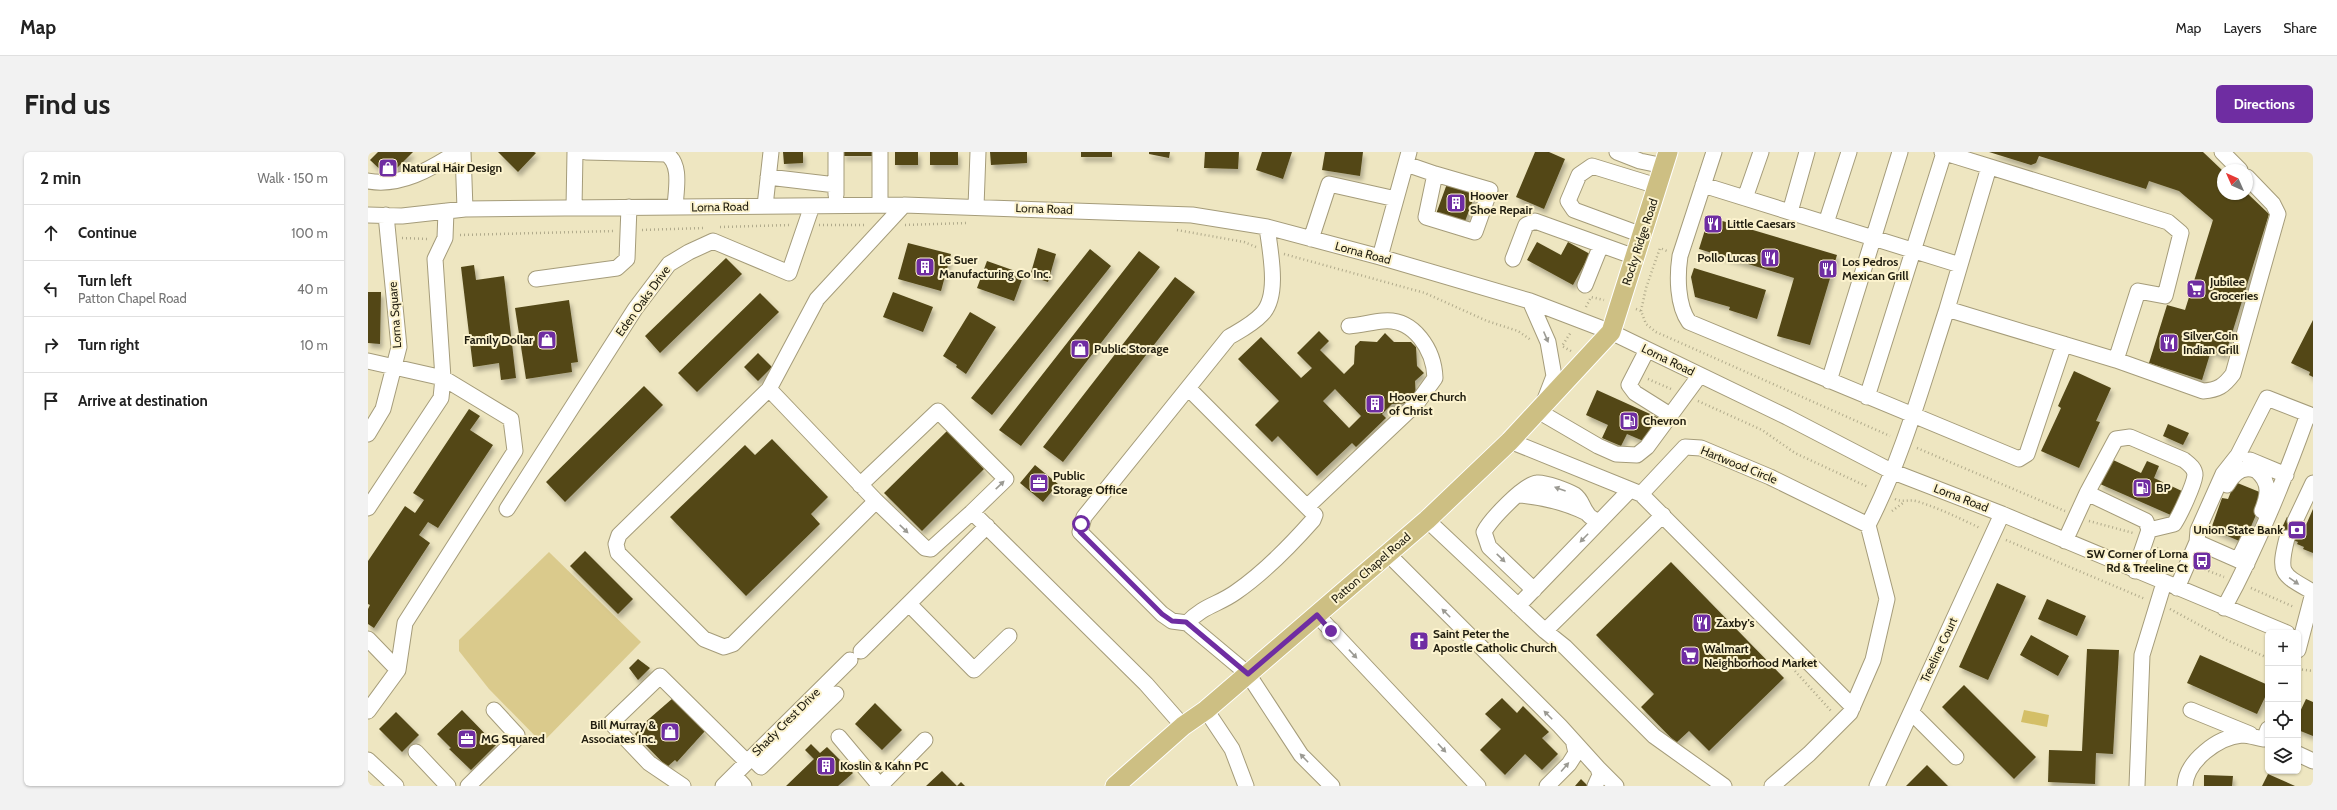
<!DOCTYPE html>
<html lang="en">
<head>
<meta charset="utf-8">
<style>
	:root { --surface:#fff; --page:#f2f2f2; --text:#222; --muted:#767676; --line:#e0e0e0; --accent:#6f2da2 }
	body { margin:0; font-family:Cabin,sans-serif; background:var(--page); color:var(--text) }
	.controls { position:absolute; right:12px; bottom:12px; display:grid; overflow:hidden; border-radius:6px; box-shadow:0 1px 3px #0004 }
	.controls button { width:36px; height:36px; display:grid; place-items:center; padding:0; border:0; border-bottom:1px solid var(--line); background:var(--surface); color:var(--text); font:20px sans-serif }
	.compass { position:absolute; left:1849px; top:12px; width:36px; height:36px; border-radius:50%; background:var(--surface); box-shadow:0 1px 3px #0004; rotate:315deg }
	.stop { position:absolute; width:12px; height:12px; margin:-9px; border:3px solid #6f2da2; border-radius:50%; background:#fff }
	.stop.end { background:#6f2da2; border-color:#fff; box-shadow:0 1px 4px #0008 }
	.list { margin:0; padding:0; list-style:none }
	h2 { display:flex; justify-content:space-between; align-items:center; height:52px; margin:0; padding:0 16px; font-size:17px }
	h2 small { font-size:13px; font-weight:400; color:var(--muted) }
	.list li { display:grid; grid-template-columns:26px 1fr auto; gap:12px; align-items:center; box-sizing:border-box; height:56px; padding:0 16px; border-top:1px solid var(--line) }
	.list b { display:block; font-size:15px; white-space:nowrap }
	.list p { margin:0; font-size:13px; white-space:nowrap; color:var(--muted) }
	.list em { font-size:13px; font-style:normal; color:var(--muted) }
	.icon { flex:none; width:22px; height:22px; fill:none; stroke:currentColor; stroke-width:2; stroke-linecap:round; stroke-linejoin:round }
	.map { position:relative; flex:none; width:1945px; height:634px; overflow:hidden; border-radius:6px }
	header { display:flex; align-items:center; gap:24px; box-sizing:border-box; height:56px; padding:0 20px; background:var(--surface); border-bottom:1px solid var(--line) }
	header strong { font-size:19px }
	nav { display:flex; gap:22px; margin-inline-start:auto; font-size:14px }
	.intro { display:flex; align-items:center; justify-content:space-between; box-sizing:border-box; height:96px; padding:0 24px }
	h1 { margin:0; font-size:28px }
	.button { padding:10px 18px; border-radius:6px; background:var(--accent); color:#fff; font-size:14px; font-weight:700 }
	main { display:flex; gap:24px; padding:0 24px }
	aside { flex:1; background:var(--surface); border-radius:6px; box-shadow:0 1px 3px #0004 }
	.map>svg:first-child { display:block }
	.green { fill:#daca8c }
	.water { fill:#d4bf67 }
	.building { fill:#524717; fill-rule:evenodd; filter:url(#shadow) }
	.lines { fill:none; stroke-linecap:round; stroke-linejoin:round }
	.minor-casing { stroke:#a59c7a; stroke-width:17 }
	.major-casing { stroke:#fff; stroke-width:21 }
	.path { stroke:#b0aa8b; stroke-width:2.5; stroke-dasharray:1 3; stroke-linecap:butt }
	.minor { stroke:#fff; stroke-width:15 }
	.major { stroke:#cdbf83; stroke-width:19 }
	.oneway { fill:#9b9a93 }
	.route { stroke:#6f2da2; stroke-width:5 }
	.labels { text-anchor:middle; stroke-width:4; stroke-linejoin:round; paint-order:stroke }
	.poi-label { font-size:12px; font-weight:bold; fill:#211e10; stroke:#fcf3ce; text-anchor:start }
	.street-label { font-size:12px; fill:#211e10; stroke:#fcf3ce }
</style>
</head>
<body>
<header>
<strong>Map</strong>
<nav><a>Map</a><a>Layers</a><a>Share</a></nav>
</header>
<div class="intro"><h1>Find us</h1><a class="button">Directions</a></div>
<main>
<aside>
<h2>2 min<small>Walk · 150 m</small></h2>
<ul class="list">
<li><svg class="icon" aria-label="ahead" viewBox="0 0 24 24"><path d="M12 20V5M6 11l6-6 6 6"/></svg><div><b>Continue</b></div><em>100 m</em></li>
<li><svg class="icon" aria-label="left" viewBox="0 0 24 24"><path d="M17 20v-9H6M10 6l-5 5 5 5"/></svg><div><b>Turn left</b><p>Patton Chapel Road</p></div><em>40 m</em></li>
<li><svg class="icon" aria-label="right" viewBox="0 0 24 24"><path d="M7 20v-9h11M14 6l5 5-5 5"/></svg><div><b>Turn right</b></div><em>10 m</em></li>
<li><svg class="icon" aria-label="arrive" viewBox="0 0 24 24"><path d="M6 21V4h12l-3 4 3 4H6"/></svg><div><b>Arrive at destination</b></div></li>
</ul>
</aside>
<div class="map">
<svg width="1945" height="634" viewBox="0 0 1945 634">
	<defs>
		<filter id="shadow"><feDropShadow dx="2.5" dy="4.5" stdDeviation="2" flood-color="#0004"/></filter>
	</defs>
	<rect width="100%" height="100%" fill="#eee6c1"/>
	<path class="green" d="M181 400 273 490 174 591 121 537 91 499V488Z"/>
	<path class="water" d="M1656 558 1681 563 1679 575 1653 570Z"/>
	<path class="building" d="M10 0H45L20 25 2 8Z
		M130 0H166L168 1 150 20Z
		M415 0H435V11L416 12Z
		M475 0H509V4H475Z
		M527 0H550V13H527Z
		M562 0H590V13H562Z
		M622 0H659V11L623 13Z
		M713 0H744V5H713Z
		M781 0H802L801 6 781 2Z
		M837 0H871L870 17 836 16Z
		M894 0H924L915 27 888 18Z
		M957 0H995L992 24 954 18Z
		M1167 0H1181L1197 7 1176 57 1148 45Z
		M1621 0H1835L1855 19V42H1880L1901 62 1857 204 1843 199 1834 228 1781 211 1799 153 1817 158 1845 68 1811 39 1781 29 1778 37 1671 4 1668 11 1663 13Z
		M1080 29 1108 40 1096 72 1068 62Z
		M1341 65 1469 103 1442 193 1409 184 1426 126 1331 97Z
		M1169 90 1193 103 1200 90 1222 102 1205 133 1159 108Z
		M540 91 583 102 573 139 530 127Z
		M670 96 688 102 680 130 662 124Z
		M722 97 743 114 624 263 603 246Z
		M771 99 792 115 653 294 631 278Z
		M358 106 374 122 292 201 277 184Z
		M619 109 656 122 646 149 609 136Z
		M106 113 108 128 136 124 148 226 133 228 131 211 105 215 93 115Z
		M1326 116 1398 138 1389 167 1361 158 1362 155 1327 145 1323 125Z
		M807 125 827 140 695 310 675 295Z
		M0 140H13L12 192 0 191Z
		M525 140 565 155 555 180 515 165Z
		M392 141 411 160 329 240 310 221Z
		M201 148 210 210 203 211 204 220 158 227 147 156Z
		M602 160 628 175 598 222 588 215 589 213 575 204Z
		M1945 168V225L1941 223 1942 220 1923 211Z
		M951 179 961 189 952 198 976 222 986 212 987 194 992 189 1009 190 1017 181 1026 190H1043L1048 195 1049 214 1056 221 1047 229 1048 247 1043 251 1024 252 1014 262 1018 266 988 295 984 291 949 324 910 284 904 290 887 273 911 249 870 207 893 185 933 226 944 216 929 201ZM967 237 993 264 981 276 955 249Z
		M390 201 404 215 390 229 376 215Z
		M1706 219 1743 236 1728 269 1732 270 1711 316 1673 299 1693 256 1690 254Z
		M276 234 295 253 197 350 178 330Z
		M1229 238 1291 266 1280 291 1259 282 1253 294 1234 286 1240 273 1218 263Z
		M101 257 112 264 102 278 125 293 70 376 60 370 51 383 62 391 6 476 0 472V457L2 453 0 452V409L37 354 47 361 56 348 45 341Z
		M1800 272 1821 281 1815 293 1795 284Z
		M579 279 616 317 554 379 516 341Z
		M404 287 460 345 443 362 452 372 378 444 302 365 377 293 387 303Z
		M1743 307 1773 321 1779 309 1791 314 1786 326 1816 340 1805 364 1732 332Z
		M667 313 690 332 675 350 652 331Z
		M1867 330 1894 341 1893 351 1876 391 1843 377 1854 346 1860 347Z
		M1945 357V401L1935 397 1936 395 1929 392 1930 390 1911 382 1919 365 1938 373Z
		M217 399 265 447 250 462 202 414Z
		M1303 410 1416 526 1341 599 1321 579 1308 591 1273 555 1286 542 1228 483Z
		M1629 431 1658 444 1620 528 1591 515Z
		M1679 447 1718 464 1709 484 1670 467Z
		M1663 483 1701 504 1690 524 1652 503Z
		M1719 497 1751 498 1745 602 1728 601 1727 632 1680 630 1681 598 1714 599Z
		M1832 503 1900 533V539L1889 562 1819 531Z
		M270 507 282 516 270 528 261 516Z
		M1596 533 1668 605 1646 627 1574 555Z
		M305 546 337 579 309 610 307 608 299 615 267 582 275 574 274 573Z
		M1134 546 1149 561 1155 554 1181 580 1174 586 1190 602 1174 618 1157 602 1137 623 1112 598 1133 577 1117 562Z
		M1938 547 1945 550V584L1930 578V564Z
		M507 551 534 578 514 598 487 572Z
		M94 558 128 593 103 618 81 597 83 596 69 582Z
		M28 560 51 583 34 600 11 577Z
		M443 592 452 601 459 595 485 621 470 634H418L446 607 437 598Z
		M1559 613 1580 634H1538Z
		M574 619 589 634H558Z
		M1900 622 1927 634H1894Z
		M1836 623 1865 624 1864 634H1836Z
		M1213 627 1220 634H1207Z
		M593 630 597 634H589Z"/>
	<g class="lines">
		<defs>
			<path id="minor" d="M95 0 97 57
				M218 0 298 2C314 11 308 38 307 55
				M512 0V53
				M1249 0 1272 9 1296 14
				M1346 0 1312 104C1309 124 1309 153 1321 170L1651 307 1659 302 1696 192
				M1854 0 1872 18
				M1038 12 1067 22 1058 65 1107 80 1122 38 1067 22
				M400 25 468 33
				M0 29C32 35 63 17 89 0
				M1335 33 1592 113
				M468 43V0
				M1377 46 1393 0
				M397 54 403 0
				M608 55 610 0
				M206 56 207 0
				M1422 60 1439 0
				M0 63 34 64 97 57 536 53 824 63 899 75 1012 105 1162 149 1243 180 1419 265 1523 319 1634 362 1919 481
				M1458 71 1481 0
				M899 75C902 99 912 144 894 162 885 172 873 178 861 185L716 365 712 380 794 462 804 469 819 471 880 522 933 603 964 634
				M1274 83 1206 58 1200 49 1211 23 1224 14 1289 34
				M943 87 961 32 1028 47
				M1012 105 1041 0
				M1145 107 1158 73 1167 69 1267 105
				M168 127 249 116 259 107 261 55
				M1217 133 1233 93
				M1162 149 1180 190 1186 224 1176 250
				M1579 157 1621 15
				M1279 198 1261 233 1267 241 1302 263
				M1748 208 1835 239C1850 238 1856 234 1865 222L1910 62 1905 52 1879 25
				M0 209 75 226 143 267 147 299 37 471 30 518 0 559
				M1461 229 1532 0
				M401 237 508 349 365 492 356 495 336 487 250 401 248 392 251 383 401 237 449 147 536 53
				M1499 245 1576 1
				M1170 259 1230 294 1248 302 1269 303 1279 295 1332 223
				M0 282 15 257 31 195 18 63
				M1142 289 1273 342 1317 295 1333 296 1402 325 1500 373
				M1882 308 1918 323
				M492 333 570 259 638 327 604 360
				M1859 333C1865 322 1876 312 1889 319 1903 331 1900 344 1894 359
				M1719 341 1748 287 1762 285 1816 308C1821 312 1827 316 1827 323 1826 333 1812 363 1806 372L1781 378
				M1273 342 1485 555
				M1151 343C1175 345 1197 350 1219 361
				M508 349 557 396 563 397 604 360 778 532 815 574
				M940 354 1049 251 1067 226C1066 198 1046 166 1015 169 1004 170 993 173 981 174
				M0 356 73 246 75 226 67 107 77 86 78 59
				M139 357 267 157 301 112 321 100 345 89 421 121 444 54
				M1059 368 1177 479 1197 495 1286 584 1356 634
				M1927 369 1945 331
				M1919 386C1910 422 1913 422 1945 440
				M1697 389 1719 341 1778 369 1781 378 1767 419
				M1829 390 1879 412
				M1020 402 1192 574 1230 616 1232 623 1227 634
				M1870 408 1882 384
				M1809 436 1829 390 1830 378 1855 322 1870 303 1899 246 1945 264
				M1166 438 1121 395 1116 380C1122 368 1156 332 1169 331 1177 330 1200 339 1207 343 1214 348 1214 355 1219 361 1221 365 1227 368 1231 370
				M541 452 606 518 641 484
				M1150 454 1262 338
				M1856 456C1890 394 1916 329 1940 262
				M949 463 1110 634
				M819 471C836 453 850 453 868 440 897 420 922 394 945 368L947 363 820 236
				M1177 479 1295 363
				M0 487 30 518
				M1930 498 1945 441
				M493 499 619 374
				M838 558 864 597 878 634
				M1823 558 1882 582
				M1543 560 1588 605
				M471 585 512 634
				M48 600 80 634
				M1930 602 1945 609
				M384 606 393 615 468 542
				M0 608 28 634
				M1230 616 1248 634
				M366 623 376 634
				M100 634 147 588 149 583 126 558
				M315 634 281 611 243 571 292 524 379 610
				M355 634 482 508
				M512 634 557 588
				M1179 634 1201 612 1208 601 1206 592
				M1404 634 1441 602 1482 561 1505 508 1519 447 1500 373C1535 305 1555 230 1579 157L1748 208 1770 139 1797 144 1813 81 1800 70 1574 0
				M1509 634 1634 362
				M1769 634 1774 503 1796 431
				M1817 634C1818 609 1850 585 1874 583 1881 583 1889 586 1896 587L1900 577"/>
			<path id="major" d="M747 634 815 574 838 558 1059 368 1142 289 1243 180 1300 0"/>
		</defs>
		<use href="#minor" class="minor-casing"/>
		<use href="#major" class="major-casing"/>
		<path class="path" d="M451 73H496
			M537 73 600 71
			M352 75 422 73
			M274 78 337 76
			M809 78 876 90 888 95
			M92 83 247 79
			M34 86 61 87
			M916 102 1057 141 1119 169 1150 179 1163 188
			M1218 155 1223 145 1236 148
			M1268 157 1273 159 1278 172 1288 180 1522 284
			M1273 159 1278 136 1292 96 1299 99
			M1203 199 1194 194 1203 180
			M1280 227 1303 237
			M1330 249 1394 278 1427 301 1500 335
			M1549 296 1697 359
			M1527 347C1535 351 1541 347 1548 349 1571 356 1591 366 1612 376
			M1524 359 1535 351
			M1721 369 1765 381
			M1638 388 1777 447
			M1789 396 1808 405
			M1833 416 1856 425
			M1883 436 1926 455
			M1802 457 1861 489 1900 506
			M1930 517 1945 519
			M1427 519 1464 560"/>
		<use href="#minor" class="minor"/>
		<use href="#major" class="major"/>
	</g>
	<defs><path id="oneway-solid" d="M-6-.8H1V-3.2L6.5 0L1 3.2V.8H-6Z"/></defs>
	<g class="oneway">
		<use href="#oneway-solid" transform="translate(1178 185) rotate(67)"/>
		<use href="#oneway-solid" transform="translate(632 333) rotate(-44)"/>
		<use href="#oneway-solid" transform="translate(1192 337) rotate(-160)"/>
		<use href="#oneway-solid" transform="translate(536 377) rotate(44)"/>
		<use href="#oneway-solid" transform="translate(1216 386) rotate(134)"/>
		<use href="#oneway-solid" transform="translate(1133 406) rotate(44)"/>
		<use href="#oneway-solid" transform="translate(1926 429) rotate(35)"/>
		<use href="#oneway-solid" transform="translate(1078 461) rotate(-135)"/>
		<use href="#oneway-solid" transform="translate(985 502) rotate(47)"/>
		<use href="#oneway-solid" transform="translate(1180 563) rotate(-135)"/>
		<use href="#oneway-solid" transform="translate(1074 596) rotate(47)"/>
		<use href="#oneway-solid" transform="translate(936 606) rotate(-134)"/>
		<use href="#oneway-solid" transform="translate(1197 615) rotate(-49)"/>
	</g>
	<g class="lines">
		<path class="route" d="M713 372 712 380 794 462 804 469 818 470 880 522 949 463 963 479"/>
	</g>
	<defs>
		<symbol id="shop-square" viewBox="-11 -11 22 22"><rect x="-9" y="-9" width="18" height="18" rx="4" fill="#6f2da2" stroke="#fcf3ce"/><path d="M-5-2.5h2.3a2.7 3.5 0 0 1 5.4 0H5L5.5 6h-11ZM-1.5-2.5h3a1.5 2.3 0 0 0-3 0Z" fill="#fff"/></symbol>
		<symbol id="building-square" viewBox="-11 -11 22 22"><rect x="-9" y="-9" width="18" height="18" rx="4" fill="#6f2da2" stroke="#fcf3ce"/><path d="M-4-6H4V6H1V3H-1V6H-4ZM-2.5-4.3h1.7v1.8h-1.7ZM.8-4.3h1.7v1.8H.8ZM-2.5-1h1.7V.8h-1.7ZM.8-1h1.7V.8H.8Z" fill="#fff"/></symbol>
		<symbol id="restaurant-square" viewBox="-11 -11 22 22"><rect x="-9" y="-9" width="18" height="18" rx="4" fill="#6f2da2" stroke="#fcf3ce"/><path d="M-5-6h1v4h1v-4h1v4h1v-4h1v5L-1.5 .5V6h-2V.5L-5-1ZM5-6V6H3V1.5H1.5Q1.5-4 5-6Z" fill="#fff"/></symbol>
		<symbol id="supermarket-square" viewBox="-11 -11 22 22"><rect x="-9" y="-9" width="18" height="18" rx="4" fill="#6f2da2" stroke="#fcf3ce"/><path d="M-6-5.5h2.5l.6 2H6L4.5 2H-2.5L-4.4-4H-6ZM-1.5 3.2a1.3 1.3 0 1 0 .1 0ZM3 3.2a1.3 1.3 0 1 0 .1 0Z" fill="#fff"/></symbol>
		<symbol id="fuel-square" viewBox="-11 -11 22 22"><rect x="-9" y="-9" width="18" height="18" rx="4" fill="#6f2da2" stroke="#fcf3ce"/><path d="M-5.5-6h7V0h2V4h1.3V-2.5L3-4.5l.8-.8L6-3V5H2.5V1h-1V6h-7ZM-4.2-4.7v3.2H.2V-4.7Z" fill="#fff"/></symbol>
		<symbol id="office-square" viewBox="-11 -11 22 22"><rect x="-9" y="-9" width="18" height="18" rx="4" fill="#6f2da2" stroke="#fcf3ce"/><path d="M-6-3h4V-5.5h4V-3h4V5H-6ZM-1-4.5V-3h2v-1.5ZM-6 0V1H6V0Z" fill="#fff"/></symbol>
		<symbol id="bank-square" viewBox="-11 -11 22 22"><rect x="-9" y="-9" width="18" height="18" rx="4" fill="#6f2da2" stroke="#fcf3ce"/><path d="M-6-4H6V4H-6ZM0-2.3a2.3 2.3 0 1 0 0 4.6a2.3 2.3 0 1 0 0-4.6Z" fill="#fff"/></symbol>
		<symbol id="bus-square" viewBox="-11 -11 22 22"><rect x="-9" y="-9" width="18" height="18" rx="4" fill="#6f2da2" stroke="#fcf3ce"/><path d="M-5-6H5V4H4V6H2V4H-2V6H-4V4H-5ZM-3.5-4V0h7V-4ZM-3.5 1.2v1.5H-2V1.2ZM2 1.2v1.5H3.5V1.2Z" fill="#fff"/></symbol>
		<symbol id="church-square" viewBox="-11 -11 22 22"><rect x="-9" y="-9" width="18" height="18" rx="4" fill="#6f2da2" stroke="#fcf3ce"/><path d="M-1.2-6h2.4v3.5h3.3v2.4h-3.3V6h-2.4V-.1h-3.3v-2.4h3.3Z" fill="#fff"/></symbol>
	</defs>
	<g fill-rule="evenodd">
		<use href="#shop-square" x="9" y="5" width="22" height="22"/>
		<use href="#building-square" x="1077" y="40" width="22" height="22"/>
		<use href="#restaurant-square" x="1334" y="61" width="22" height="22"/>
		<use href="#restaurant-square" x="1391" y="95" width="22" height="22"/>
		<use href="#building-square" x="546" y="104" width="22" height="22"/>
		<use href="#restaurant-square" x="1449" y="106" width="22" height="22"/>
		<use href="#supermarket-square" x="1817" y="126" width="22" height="22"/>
		<use href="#shop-square" x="168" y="177" width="22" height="22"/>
		<use href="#restaurant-square" x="1790" y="180" width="22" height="22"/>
		<use href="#shop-square" x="701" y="186" width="22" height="22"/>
		<use href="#building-square" x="996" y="241" width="22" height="22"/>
		<use href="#fuel-square" x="1250" y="258" width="22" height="22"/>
		<use href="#office-square" x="660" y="320" width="22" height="22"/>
		<use href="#fuel-square" x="1763" y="325" width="22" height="22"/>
		<use href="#bank-square" x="1918" y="367" width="22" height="22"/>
		<use href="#bus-square" x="1823" y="398" width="22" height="22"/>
		<use href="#restaurant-square" x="1323" y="460" width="22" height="22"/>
		<use href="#church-square" x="1040" y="478" width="22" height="22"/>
		<use href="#supermarket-square" x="1311" y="493" width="22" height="22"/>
		<use href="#shop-square" x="291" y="569" width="22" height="22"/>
		<use href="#office-square" x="88" y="576" width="22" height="22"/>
		<use href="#building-square" x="447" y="603" width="22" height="22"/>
	</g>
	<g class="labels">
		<g class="poi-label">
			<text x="34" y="20">Natural Hair Design</text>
			<text x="1102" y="48">Hoover<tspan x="1102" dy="14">Shoe Repair</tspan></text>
			<text x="1359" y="76">Little Caesars</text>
			<text x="1388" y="110" text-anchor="end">Pollo Lucas</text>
			<text x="571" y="112">Le Suer<tspan x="571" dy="14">Manufacturing Co Inc.</tspan></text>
			<text x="1474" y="114">Los Pedros<tspan x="1474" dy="14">Mexican Grill</tspan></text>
			<text x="1842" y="134">Jubilee<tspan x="1842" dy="14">Groceries</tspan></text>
			<text x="1815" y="188">Silver Coin<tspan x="1815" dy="14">Indian Grill</tspan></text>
			<text x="165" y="192" text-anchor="end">Family Dollar</text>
			<text x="726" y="201">Public Storage</text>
			<text x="1021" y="249">Hoover Church<tspan x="1021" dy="14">of Christ</tspan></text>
			<text x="1275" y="273">Chevron</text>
			<text x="685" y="328">Public<tspan x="685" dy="14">Storage Office</tspan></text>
			<text x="1788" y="340">BP</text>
			<text x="1915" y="382" text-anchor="end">Union State Bank</text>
			<text x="1820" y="406" text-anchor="end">SW Corner of Lorna<tspan x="1820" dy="14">Rd &amp; Treeline Ct</tspan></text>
			<text x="1348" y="475">Zaxby's</text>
			<text x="1065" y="486">Saint Peter the<tspan x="1065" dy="14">Apostle Catholic Church</tspan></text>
			<text x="1336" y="501">Walmart<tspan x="1336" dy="14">Neighborhood Market</tspan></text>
			<text x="288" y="577" text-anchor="end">Bill Murray &amp;<tspan x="288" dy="14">Associates Inc.</tspan></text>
			<text x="113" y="591">MG Squared</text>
			<text x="472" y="618">Koslin &amp; Kahn PC</text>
		</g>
		<g class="street-label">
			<text transform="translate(352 55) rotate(-1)" y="4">Lorna Road</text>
			<text transform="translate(676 57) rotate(2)" y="4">Lorna Road</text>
			<text transform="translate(1272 90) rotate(-72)" y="4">Rocky Ridge Road</text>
			<text transform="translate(995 101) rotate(15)" y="4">Lorna Road</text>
			<text transform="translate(275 149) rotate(-54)" y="4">Eden Oaks Drive</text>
			<text transform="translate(27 163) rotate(-94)" y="4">Lorna Square</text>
			<text transform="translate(1300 208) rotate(26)" y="4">Lorna Road</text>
			<text transform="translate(1371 313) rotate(22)" y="4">Hartwood Circle</text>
			<text transform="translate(1593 346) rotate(21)" y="4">Lorna Road</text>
			<text transform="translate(1003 416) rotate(-41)" y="4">Patton Chapel Road</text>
			<text transform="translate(1571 498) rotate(-65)" y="4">Treeline Court</text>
			<text transform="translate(418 570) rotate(-45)" y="4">Shady Crest Drive</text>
		</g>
	</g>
</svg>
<div class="controls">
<button>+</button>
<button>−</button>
<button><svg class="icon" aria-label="locate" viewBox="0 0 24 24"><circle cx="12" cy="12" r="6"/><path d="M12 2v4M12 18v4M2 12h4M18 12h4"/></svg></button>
<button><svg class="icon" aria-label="layers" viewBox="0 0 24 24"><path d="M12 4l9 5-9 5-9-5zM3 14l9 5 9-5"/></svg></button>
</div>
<svg class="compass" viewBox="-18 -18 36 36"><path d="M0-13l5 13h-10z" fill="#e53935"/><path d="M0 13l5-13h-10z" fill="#767676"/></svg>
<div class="stop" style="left:713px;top:372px"></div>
<div class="stop end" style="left:963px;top:479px"></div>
</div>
</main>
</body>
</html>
